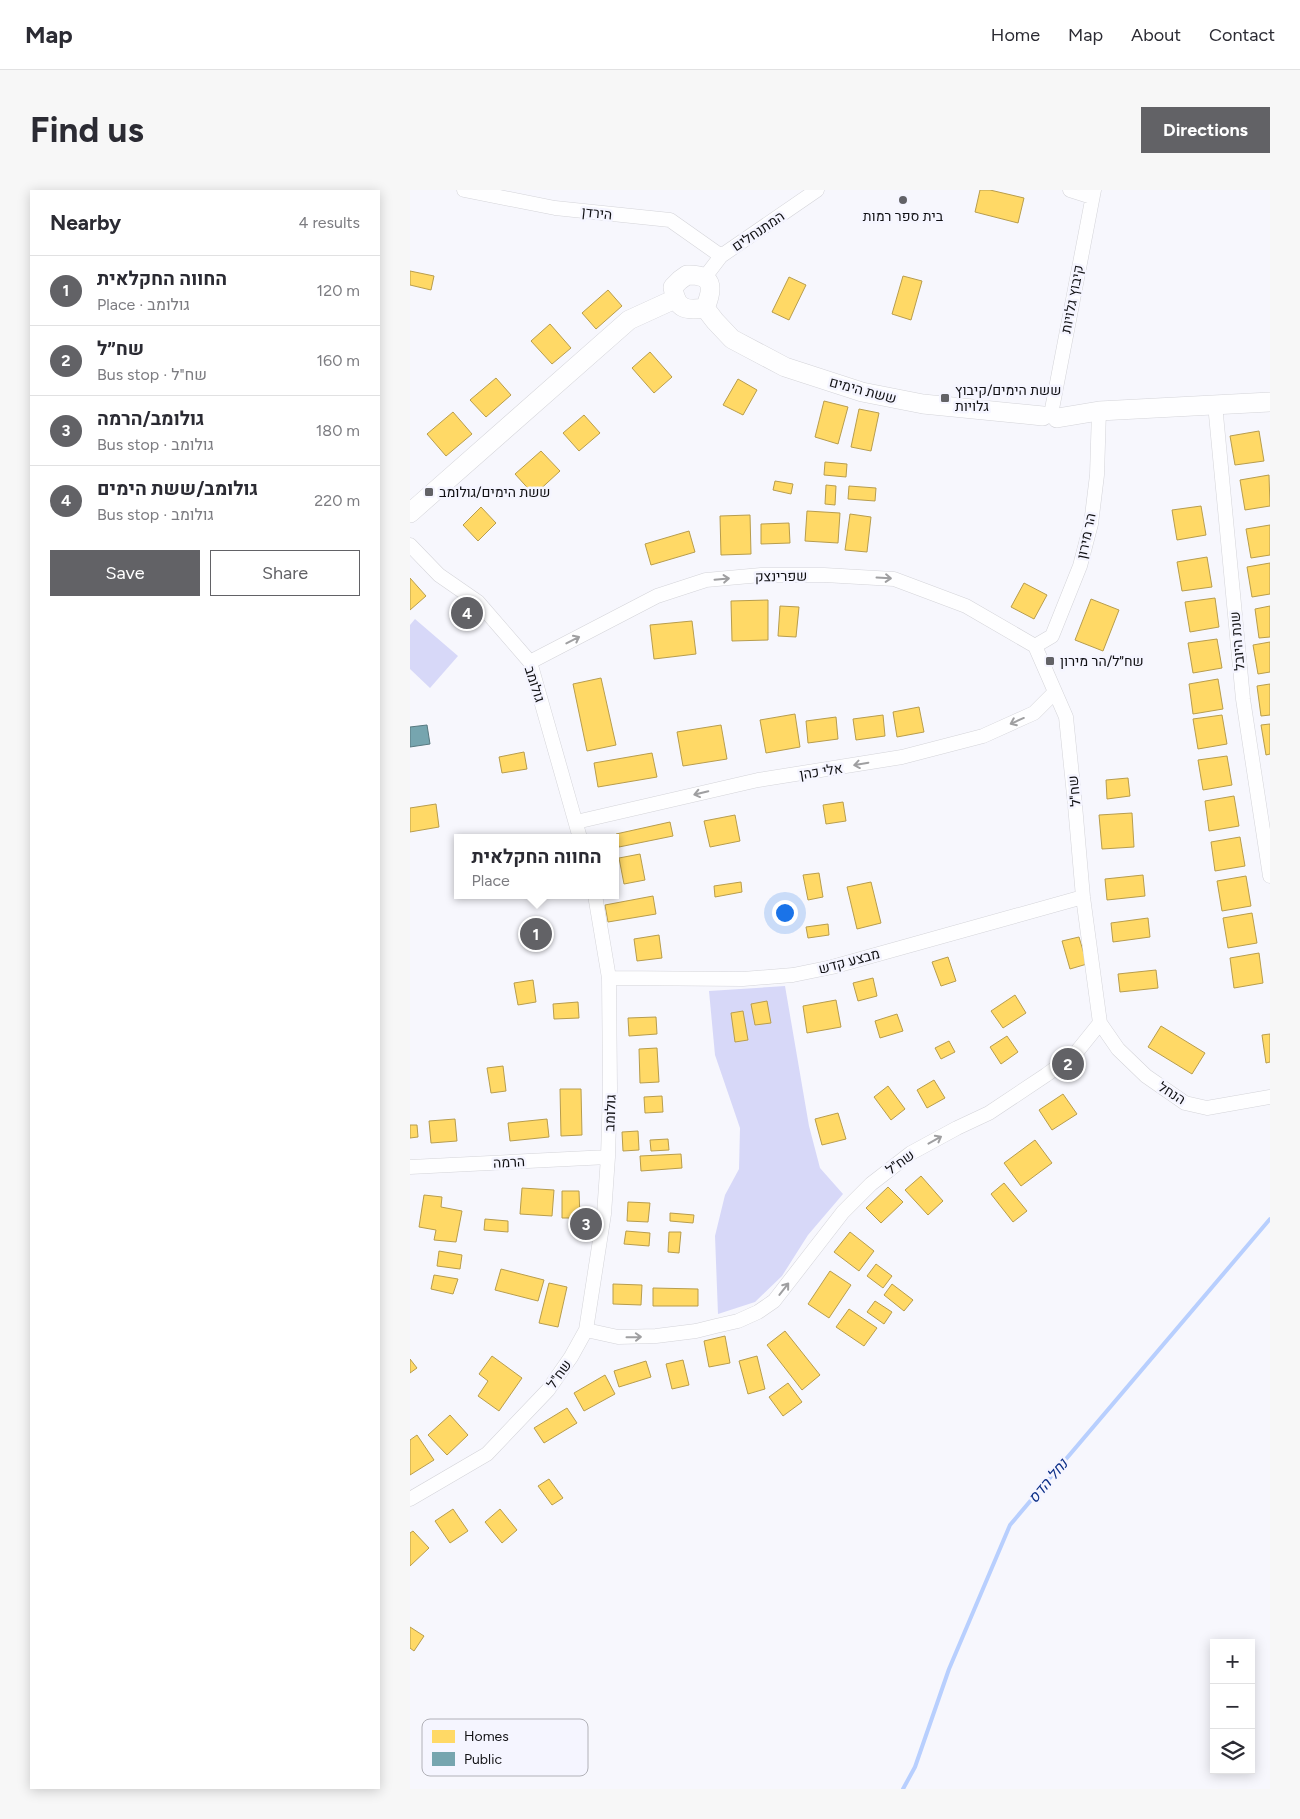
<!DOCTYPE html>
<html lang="en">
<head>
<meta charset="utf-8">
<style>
	:root { --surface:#fff; --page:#f7f7f7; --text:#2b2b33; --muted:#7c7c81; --line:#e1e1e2; --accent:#626266 }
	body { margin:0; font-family:Figtree,Heebo,sans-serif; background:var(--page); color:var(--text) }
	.controls { position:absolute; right:15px; bottom:15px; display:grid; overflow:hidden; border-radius:0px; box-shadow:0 2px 12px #0003 }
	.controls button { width:45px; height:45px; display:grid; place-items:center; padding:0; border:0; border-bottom:1px solid var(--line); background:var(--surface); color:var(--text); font:25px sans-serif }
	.you { position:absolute; left:374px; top:722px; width:18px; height:18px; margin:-12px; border:4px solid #fff; border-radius:50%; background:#1a73e8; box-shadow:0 0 0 8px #1a73e833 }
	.badge { display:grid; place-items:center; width:32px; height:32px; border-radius:50%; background:var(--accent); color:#fff; font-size:16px; font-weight:700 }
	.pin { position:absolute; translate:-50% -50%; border:2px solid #fff; box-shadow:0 1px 5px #0006 }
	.popup { position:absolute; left:44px; top:644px; width:165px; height:65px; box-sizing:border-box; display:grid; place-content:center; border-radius:0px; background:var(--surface); filter:drop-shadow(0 1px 4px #0005); font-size:16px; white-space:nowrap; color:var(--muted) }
	.popup b { font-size:19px; color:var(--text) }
	.popup::after { content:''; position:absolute; left:50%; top:100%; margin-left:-10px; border:10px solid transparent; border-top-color:var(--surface) }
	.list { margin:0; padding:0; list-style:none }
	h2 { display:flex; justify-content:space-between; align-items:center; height:65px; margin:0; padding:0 20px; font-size:21px }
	h2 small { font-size:16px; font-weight:400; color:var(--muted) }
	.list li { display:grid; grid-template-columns:32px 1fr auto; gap:15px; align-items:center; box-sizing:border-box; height:70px; padding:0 20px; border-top:1px solid var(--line) }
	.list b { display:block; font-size:19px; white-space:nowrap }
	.list p { margin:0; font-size:16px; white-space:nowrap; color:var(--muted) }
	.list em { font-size:16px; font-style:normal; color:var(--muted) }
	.actions { display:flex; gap:10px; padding:15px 20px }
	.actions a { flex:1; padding:11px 0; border:1px solid var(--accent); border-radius:0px; text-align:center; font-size:18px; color:var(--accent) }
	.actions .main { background:var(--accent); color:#fff }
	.icon { flex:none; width:28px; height:28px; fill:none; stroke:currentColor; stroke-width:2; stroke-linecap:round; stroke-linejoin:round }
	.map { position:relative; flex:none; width:860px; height:1599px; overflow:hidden; border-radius:0px }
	header { display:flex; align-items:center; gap:30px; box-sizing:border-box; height:70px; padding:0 25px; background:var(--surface); border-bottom:1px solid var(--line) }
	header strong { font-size:24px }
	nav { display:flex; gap:28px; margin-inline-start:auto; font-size:18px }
	.intro { display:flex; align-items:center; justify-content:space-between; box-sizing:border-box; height:120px; padding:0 30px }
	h1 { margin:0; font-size:35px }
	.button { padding:12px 22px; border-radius:0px; background:var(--accent); color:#fff; font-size:18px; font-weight:700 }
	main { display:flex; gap:30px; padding:0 30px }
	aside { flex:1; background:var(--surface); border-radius:0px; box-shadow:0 2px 12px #0003 }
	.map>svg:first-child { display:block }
	.green { fill:#d7d8f8 }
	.homes { fill:#ffd966; stroke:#b89d4d }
	.public { fill:#76a5af; stroke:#587980 }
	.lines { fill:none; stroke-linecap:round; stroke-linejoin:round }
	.stream { stroke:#b8cffe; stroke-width:4 }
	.street-casing { stroke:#d4d4d9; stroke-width:15 }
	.secondary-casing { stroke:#d4d4d9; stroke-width:20 }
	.street { stroke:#fefeff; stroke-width:14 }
	.secondary { stroke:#fefeff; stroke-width:19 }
	.oneway { stroke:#9f9fa1 }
	.poi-dot { fill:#626266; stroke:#f5f5ff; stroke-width:2 }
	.labels { text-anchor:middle; stroke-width:5; stroke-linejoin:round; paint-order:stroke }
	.street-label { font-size:14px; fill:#111114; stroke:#f5f5ff }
	.poi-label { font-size:14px; fill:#111114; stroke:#f5f5ff; text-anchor:start }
	.water-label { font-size:15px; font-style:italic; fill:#0b2e87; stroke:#f5f5ff }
	.key { fill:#f5f5ff; stroke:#b1b1b8; stroke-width:1 }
	.key-label { font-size:14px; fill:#111114 }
</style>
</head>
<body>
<header>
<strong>Map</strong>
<nav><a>Home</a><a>Map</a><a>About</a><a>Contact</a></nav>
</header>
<div class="intro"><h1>Find us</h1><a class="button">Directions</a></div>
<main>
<aside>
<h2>Nearby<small>4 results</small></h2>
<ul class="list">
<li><span class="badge">1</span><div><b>החווה החקלאית</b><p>Place · גולומב</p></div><em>120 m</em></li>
<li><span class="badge">2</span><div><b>שח״ל</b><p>Bus stop · שח&quot;ל</p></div><em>160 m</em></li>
<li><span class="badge">3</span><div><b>גולומב/הרמה</b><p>Bus stop · גולומב</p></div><em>180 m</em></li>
<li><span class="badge">4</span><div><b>גולומב/ששת הימים</b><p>Bus stop · גולומב</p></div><em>220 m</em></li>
</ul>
<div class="actions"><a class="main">Save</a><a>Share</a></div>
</aside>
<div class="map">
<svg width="860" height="1599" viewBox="0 0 860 1599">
	<rect width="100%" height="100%" fill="#f7f7fd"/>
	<path class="green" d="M5 429 48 466 20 498 0 479V435Z
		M375 796 399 936 410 978 433 1004 398 1045 372 1086 345 1112 308 1124 305 1046 315 1005 329 979 330 938 305 865 299 801Z"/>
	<path class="homes" d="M570 0H580L614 8 608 33 565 22Z
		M0 81 24 86 21 100 0 95Z
		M493 86 512 91 501 130 482 124Z
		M379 87 396 95 379 130 362 122Z
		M198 100 212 116 186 139 172 123Z
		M140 134 161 158 142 174 121 151Z
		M240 162 262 187 244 203 222 178Z
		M86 188 101 205 76 227 60 210Z
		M328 189 347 200 333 225 313 215Z
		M414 211 438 217 428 254 405 247Z
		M449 219 469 223 461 261 441 257Z
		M43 222 62 244 36 266 17 244Z
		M174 225 190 243 169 261 153 243Z
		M849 241 854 271 825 275 820 246Z
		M131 261 150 281 124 305 105 284Z
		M415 272 437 274 436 287 414 285Z
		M859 285 860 316 835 320 830 290Z
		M365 291 383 294 381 304 363 300Z
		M416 295 426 296 425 315 415 314Z
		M439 296 466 298 465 311 438 309Z
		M791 316 796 345 767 350 762 320Z
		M71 317 86 333 68 351 53 335Z
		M397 321 430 323 428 353 395 351Z
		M440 324 461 327 457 362 435 360Z
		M340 325 341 364 311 365 310 326Z
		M379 333 380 353 351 354V334Z
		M860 335V365L841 368 836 339Z
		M279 341 285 362 241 375 235 354Z
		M797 367 802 397 772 401 767 372Z
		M860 373V404L842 407 837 377Z
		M0 388 16 406 0 420Z
		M614 393 637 405 624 429 601 417Z
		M805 408 809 437 780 442 775 412Z
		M681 409 709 420 693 461 665 450Z
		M358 410V450L322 451 321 411Z
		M370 416 389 417 386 447 368 446Z
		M860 416V447L849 448 845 419Z
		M282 431 286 464 244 469 240 435Z
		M807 449 812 478 783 483 778 453Z
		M860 452V482L848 484 843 455Z
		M191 488 206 555 177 561 163 494Z
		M808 489 813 519 783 524 779 494Z
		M860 494V525L851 526 847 496Z
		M509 517 514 542 487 547 483 522Z
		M385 524 390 557 356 563 350 530Z
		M473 525 475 546 446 550 443 529Z
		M812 525 817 554 788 559 783 529Z
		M426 527 428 549 398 553 396 531Z
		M860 534V564L856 565 851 535Z
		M311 535 317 569 273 576 267 542Z
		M114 562 117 579 92 583 89 567Z
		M242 563 247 587 188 597 184 573Z
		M817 566 822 595 793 600 788 570Z
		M718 588 720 606 697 609 696 590Z
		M824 606 829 636 799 641 795 611Z
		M433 612 436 631 416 634 413 615Z
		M26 614 29 637 0 642V618Z
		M722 623 724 657 692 659 689 625Z
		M325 625 330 651 300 657 294 631Z
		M260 632 263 646 209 657 206 644Z
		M830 647 835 676 805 681 801 652Z
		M230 664 235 690 214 694 209 668Z
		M409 683 413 707 398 710 393 685Z
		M733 685 735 706 697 710 695 689Z
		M836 686 841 716 812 721 807 691Z
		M331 692 332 702 305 707 304 696Z
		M461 692 471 733 447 739 437 697Z
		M243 706 246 724 198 732 195 715Z
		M842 723 847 753 818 758 813 728Z
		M738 728 740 747 703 752 701 733Z
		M418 734 419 745 398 748 396 737Z
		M134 735 138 752 117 756 114 737Z
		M249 745 252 768 227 771 224 749Z
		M669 747 677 774 660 779 652 751Z
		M849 763 853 793 824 798 820 768Z
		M538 767 546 791 531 796 522 772Z
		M746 780 748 798 710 802 708 784Z
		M463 788 467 806 448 811 443 793Z
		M123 790 126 812 108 815 104 793Z
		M605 805 616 823 593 838 581 821Z
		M426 810 431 837 397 843 393 816Z
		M357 811 361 833 345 835 341 814Z
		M168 812 169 828 144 829 143 814Z
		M333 821 338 850 325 852 321 823Z
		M487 824 493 841 470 848 465 831Z
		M246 827 247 844 219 846 218 828Z
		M751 836 795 863 782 884 738 857Z
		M860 844V872L856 873 852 845Z
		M597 846 608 862 591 874 580 857Z
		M539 851 545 862 531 869 525 858Z
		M247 858 249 892 230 893 229 859Z
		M93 876 96 901 81 903 77 878Z
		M524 890 535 908 517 918 507 900Z
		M478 896 495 919 481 930 464 907Z
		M150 899H171L172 945 151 946Z
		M653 904 667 924 642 940 629 920Z
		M252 906 253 922 235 923 234 907Z
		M428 923 436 949 412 955 405 929Z
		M45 929 47 951 21 953 19 931Z
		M137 929 139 947 100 951 98 933Z
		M0 935H7L8 947 0 948Z
		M228 941 229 960 213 961 212 942Z
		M258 949 259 960 241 961 240 950Z
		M625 950 642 973 611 996 594 973Z
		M271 964 272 978 231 981 230 966Z
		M511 986 533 1011 518 1025 495 1000Z
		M594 993 617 1021 603 1032 581 1004Z
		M478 997 493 1012 471 1033 456 1018Z
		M112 998 144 1000 142 1026 110 1024Z
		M152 1001H169L170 1028H152Z
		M14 1005 32 1007 31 1017 52 1021 46 1052 24 1050 26 1040 9 1037Z
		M218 1012 240 1013 238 1032 217 1031Z
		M260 1023 284 1025 283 1033 260 1031Z
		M75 1029 98 1031V1042L74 1040Z
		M216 1041 240 1043 239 1056 214 1054Z
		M259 1042H271L269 1063 258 1062Z
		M440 1042 464 1061 449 1081 424 1062Z
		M29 1061 52 1065 50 1079 27 1076Z
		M466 1074 482 1086 473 1098 457 1086Z
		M91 1079 134 1090 128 1111 85 1100Z
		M420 1081 441 1095 419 1128 398 1114Z
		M24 1085 48 1089 43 1104 21 1099Z
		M139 1093 157 1097 148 1137 129 1133Z
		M203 1094 232 1095 231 1115 203 1114Z
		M482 1094 503 1110 494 1121 474 1105Z
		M243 1098 288 1099V1116H243Z
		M465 1111 482 1122 474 1134 457 1122Z
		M439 1119 467 1138 454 1156 426 1137Z
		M375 1141 410 1185 392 1200 357 1155Z
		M315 1146 320 1173 299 1177 294 1151Z
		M82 1166 112 1188 89 1221 68 1206 78 1191 69 1184Z
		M347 1166 355 1199 338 1204 329 1171Z
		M0 1169 7 1178 0 1183Z
		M273 1170 279 1195 262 1199 256 1174Z
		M236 1171 241 1187 209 1197 204 1181Z
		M195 1185 205 1204 174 1221 164 1203Z
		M378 1193 392 1212 373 1226 359 1207Z
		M157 1218 167 1233 134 1253 124 1238Z
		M40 1225 58 1245 37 1265 18 1245Z
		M7 1245 24 1270 0 1285V1250Z
		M139 1289 153 1308 142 1315 128 1296Z
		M43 1319 58 1341 40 1353 25 1331Z
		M90 1319 107 1340 92 1353 75 1332Z
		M3 1341 19 1358 0 1376V1343Z
		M0 1437 14 1446 4 1461 0 1458Z"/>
	<path class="public" d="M17 535 20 554 0 557V537Z"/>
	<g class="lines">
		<path class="stream" d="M493 1599 505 1577 539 1479 600 1335 860 1029"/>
		<defs>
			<path id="street" d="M54 0 145 18 260 30 311 66
				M660 0 682 7
				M295 87 311 66 407 0
				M805 214 833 509 860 686
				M642 219 684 0
				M0 355 29 385 68 412 120 472 170 648
				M625 456 656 527 665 615 673 707 690 833 708 859 736 886 775 913 797 918 860 907
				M625 456 642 446 670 376 681 334 687 285 689 221
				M120 472 247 406 296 390 351 385H414L484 389 556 416 625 456
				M166 632 348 590 492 567 573 546 624 523 645 502
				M199 788 333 789 383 785 422 777 673 707
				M0 977 198 967
				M176 1140 208 1147 246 1146 286 1141 306 1136 328 1131 348 1122 364 1111 433 1022 461 994 501 963 547 938 579 923 636 885 665 864 690 833
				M0 1309 77 1264 138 1200 161 1167 176 1140 194 1024 198 967 200 898 199 788 185 705"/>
			<path id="secondary" d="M277 85C303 84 304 97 295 118 275 121 266 119 263 97L270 90Z
				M295 118 305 131 322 149 375 177 452 202 513 214 633 226
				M647 228 689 221 860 212
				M0 323 219 130 265 109"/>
		</defs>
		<use href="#street" class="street-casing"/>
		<use href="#secondary" class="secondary-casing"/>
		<use href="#street" class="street"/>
		<use href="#secondary" class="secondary"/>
	</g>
	<defs><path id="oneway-shaft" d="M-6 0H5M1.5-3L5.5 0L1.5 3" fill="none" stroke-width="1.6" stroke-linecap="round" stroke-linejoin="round" transform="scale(1.25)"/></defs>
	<g class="oneway">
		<use href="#oneway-shaft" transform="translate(474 388) rotate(3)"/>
		<use href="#oneway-shaft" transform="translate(312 389) rotate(-5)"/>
		<use href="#oneway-shaft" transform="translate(163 450) rotate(-27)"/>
		<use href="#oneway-shaft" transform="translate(607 531) rotate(156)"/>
		<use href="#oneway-shaft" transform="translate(451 574) rotate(170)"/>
		<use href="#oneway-shaft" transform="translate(291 603) rotate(167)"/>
		<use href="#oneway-shaft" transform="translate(525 950) rotate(-29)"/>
		<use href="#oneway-shaft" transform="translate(374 1099) rotate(-52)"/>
		<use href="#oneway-shaft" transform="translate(224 1147) rotate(-1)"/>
	</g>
	<g class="poi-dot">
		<circle cx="493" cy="10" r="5"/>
		<rect x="530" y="203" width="10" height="10" rx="2.5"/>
		<rect x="14" y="297" width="10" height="10" rx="2.5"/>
		<rect x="635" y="466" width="10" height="10" rx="2.5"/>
	</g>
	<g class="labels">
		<g class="street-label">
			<text transform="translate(187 23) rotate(6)" y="5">הירדן</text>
			<text transform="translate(348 41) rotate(-34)" y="5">המתנחלים</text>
			<text transform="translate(662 109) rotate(-79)" y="5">קיבוץ גלויות</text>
			<text transform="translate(453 200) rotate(15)" y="5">ששת הימים</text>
			<text transform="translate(676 346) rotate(-78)" y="5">הר מירון</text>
			<text transform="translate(371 386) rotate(-1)" y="5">שפרינצק</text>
			<text transform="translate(827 451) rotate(-95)" y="5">שנת היובל</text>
			<text transform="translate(125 494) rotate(72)" y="5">גולומב</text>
			<text transform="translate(411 581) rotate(-9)" y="5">אלי כהן</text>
			<text transform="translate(664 601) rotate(-96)" y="5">שח"ל</text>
			<text transform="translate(439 771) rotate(-15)" y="5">מבצע קדש</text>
			<text transform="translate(762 903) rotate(32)" y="5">הנחל</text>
			<text transform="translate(200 923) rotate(-88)" y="5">גולומב</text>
			<text transform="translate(99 972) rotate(-3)" y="5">הרמה</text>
			<text transform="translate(490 972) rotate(-36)" y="5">שח"ל</text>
			<text transform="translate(149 1184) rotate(-55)" y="5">שח"ל</text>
		</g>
		<g class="poi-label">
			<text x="493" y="31" text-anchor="middle">בית ספר רמות</text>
			<text x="545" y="205">ששת הימים/קיבוץ<tspan x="545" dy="16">גלויות</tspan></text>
			<text x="29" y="307">ששת הימים/גולומב</text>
			<text x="650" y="476">שח״ל/הר מירון</text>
		</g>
		<g class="water-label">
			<text transform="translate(638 1291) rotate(-50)" y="5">נחל הדס</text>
		</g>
	</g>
	<rect x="12" y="1529" width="166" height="57" rx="8" class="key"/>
	<rect x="22" y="1540" width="23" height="13" fill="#ffd966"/>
	<rect x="22" y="1562" width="23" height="14" fill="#76a5af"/>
	<g class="key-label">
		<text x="54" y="1551">Homes</text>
		<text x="54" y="1574">Public</text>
	</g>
</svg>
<div class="controls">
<button>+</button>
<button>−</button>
<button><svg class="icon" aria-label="layers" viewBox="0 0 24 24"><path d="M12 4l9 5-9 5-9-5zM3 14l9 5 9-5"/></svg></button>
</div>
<div class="you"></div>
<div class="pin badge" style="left:126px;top:744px">1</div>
<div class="popup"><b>החווה החקלאית</b>Place</div>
<div class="pin badge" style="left:658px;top:874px">2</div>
<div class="pin badge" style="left:176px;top:1034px">3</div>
<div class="pin badge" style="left:57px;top:423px">4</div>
</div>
</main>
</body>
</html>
